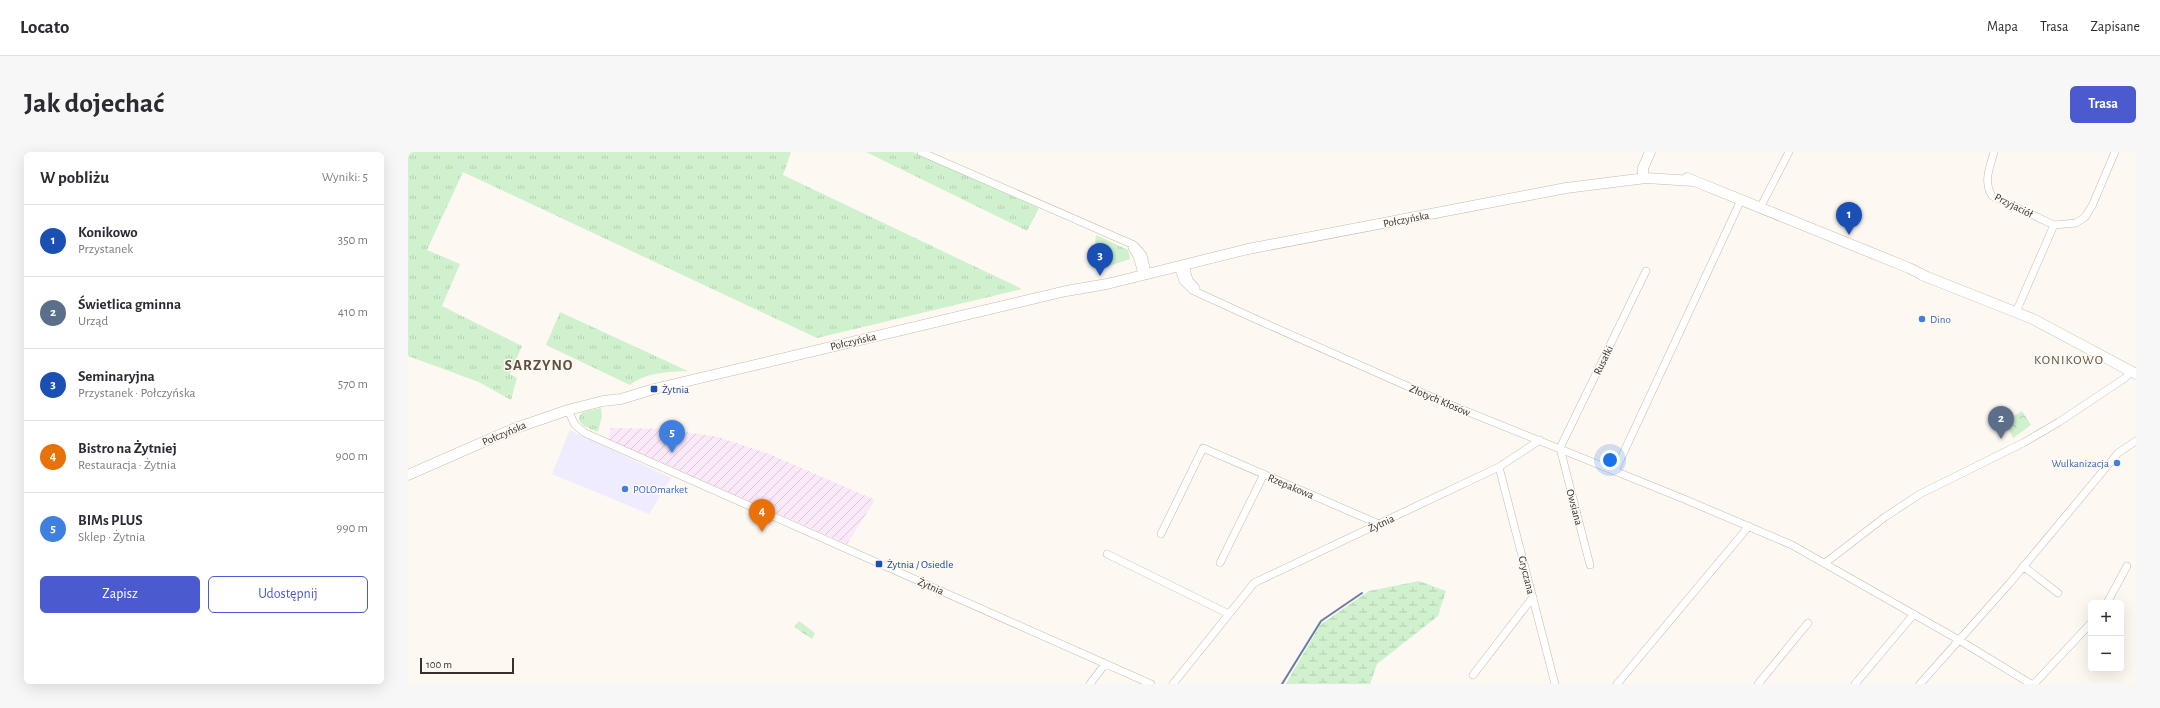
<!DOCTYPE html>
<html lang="pl">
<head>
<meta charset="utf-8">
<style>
	:root { --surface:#fff; --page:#f7f7f7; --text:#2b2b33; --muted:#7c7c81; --line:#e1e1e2; --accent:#4c5acf }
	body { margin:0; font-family:"Alegreya Sans",sans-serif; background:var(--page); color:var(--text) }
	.controls { position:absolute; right:12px; bottom:12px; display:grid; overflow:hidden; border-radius:6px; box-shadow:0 4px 16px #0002 }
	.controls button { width:36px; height:36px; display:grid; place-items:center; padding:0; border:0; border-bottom:1px solid var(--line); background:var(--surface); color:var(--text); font:20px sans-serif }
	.scale { position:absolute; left:12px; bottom:10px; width:94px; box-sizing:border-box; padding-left:4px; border:2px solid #36302a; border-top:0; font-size:11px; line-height:14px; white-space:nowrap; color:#36302a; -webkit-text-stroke:3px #fdf8f1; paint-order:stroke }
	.you { position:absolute; left:1202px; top:308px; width:14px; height:14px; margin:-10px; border:3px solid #fff; border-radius:50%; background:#1a73e8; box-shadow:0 0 0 6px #1a73e833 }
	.badge { display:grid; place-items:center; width:26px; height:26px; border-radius:50%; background:var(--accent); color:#fff; font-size:13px; font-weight:700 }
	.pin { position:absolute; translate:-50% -33px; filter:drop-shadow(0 1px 2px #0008) }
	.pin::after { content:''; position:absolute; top:21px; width:14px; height:12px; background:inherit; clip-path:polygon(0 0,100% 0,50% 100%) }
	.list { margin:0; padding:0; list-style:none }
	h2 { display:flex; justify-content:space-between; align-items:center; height:52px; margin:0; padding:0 16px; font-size:17px }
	h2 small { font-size:13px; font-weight:400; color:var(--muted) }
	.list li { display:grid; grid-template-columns:26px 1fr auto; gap:12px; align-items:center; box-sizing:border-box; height:72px; padding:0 16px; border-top:1px solid var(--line) }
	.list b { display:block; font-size:15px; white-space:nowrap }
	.list p { margin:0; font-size:13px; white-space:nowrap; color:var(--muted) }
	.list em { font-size:13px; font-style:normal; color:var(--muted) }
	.actions { display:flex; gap:8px; padding:12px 16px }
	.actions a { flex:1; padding:9px 0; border:1px solid var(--accent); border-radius:6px; text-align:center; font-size:14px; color:var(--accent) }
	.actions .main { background:var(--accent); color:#fff }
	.map { position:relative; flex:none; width:1728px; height:532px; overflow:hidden; border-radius:6px }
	header { display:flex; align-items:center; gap:24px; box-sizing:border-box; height:56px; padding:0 20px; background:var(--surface); border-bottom:1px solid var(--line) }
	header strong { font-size:19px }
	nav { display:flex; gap:22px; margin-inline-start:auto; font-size:14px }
	.intro { display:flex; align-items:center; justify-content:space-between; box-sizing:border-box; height:96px; padding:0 24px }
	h1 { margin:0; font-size:28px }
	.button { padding:10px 18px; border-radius:6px; background:var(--accent); color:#fff; font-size:14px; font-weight:700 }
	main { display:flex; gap:24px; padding:0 24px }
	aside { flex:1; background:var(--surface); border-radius:6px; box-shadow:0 4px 16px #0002 }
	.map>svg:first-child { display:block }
	.commercial { fill:#eeecfe }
	.industrial { fill:url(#industrial-furrows) }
	.grass { fill:url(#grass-tufts) }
	.forest { fill:url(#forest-crowns) }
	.wetland { fill:url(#wetland-marsh) }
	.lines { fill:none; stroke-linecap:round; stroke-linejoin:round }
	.stream { stroke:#687ea7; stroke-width:2 }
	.street-casing { stroke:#c8baab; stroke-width:8 }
	.secondary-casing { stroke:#c8baab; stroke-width:11 }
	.street { stroke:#fff; stroke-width:7 }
	.secondary { stroke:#fff; stroke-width:10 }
	.shop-dot { fill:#3f7fe0; stroke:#fdf8f1; stroke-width:1.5 }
	.transit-dot { fill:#1a4fb4; stroke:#fdf8f1; stroke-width:1.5 }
	.labels { text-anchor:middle; stroke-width:3; stroke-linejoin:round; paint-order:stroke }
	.street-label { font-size:11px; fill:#36302a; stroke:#fdf8f1 }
	.shop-label { font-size:11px; fill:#366cbe; stroke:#fdf8f1; text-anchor:start }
	.transit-label { font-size:11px; fill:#164399; stroke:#fdf8f1; text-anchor:start }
	.quarter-label { font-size:13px; letter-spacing:1px; fill:#5d5144; stroke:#fdf8f1 }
	.district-label { font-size:15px; font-weight:bold; letter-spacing:1px; fill:#5d5144; stroke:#fdf8f1 }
</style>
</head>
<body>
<header>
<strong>Locato</strong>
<nav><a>Mapa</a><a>Trasa</a><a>Zapisane</a></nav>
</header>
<div class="intro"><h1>Jak dojechać</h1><a class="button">Trasa</a></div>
<main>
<aside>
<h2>W pobliżu<small>Wyniki: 5</small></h2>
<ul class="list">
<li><span class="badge" style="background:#1a4fb4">1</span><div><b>Konikowo</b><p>Przystanek</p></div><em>350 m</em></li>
<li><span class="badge" style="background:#5c6f8a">2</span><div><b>Świetlica gminna</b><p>Urząd</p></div><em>410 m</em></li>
<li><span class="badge" style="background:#1a4fb4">3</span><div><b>Seminaryjna</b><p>Przystanek · Połczyńska</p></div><em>570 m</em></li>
<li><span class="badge" style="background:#e8710a">4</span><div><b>Bistro na Żytniej</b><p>Restauracja · Żytnia</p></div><em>900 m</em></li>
<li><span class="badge" style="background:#3f7fe0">5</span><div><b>BIMs PLUS</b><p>Sklep · Żytnia</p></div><em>990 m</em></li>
</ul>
<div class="actions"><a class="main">Zapisz</a><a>Udostępnij</a></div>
</aside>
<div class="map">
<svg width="1728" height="532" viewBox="0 0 1728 532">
	<defs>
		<pattern id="industrial-furrows" width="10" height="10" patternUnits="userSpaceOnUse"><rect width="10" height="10" fill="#fbe8f9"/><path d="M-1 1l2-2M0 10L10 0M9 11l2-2" fill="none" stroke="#d8c7d6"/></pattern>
		<pattern id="grass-tufts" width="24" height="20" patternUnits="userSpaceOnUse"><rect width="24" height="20" fill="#d0f1cd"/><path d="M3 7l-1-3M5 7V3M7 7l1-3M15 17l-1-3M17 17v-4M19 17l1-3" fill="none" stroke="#b3cfb0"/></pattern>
		<pattern id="forest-crowns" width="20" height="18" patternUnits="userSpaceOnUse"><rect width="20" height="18" fill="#d0f1cd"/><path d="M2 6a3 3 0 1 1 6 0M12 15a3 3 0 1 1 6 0" fill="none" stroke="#b3cfb0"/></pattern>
		<pattern id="wetland-marsh" width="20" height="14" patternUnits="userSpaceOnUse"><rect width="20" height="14" fill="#d0f1cd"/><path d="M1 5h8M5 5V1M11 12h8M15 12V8" fill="none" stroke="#b3cfb0"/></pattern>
	</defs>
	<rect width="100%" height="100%" fill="#fdf8f1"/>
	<path class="commercial" d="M162 278 263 326 241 362 144 322Z"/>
	<path class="industrial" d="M203 276 258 277 310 285 361 302 467 348 439 392 200 287Z"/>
	<path class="grass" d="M0 0H383L375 23 614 137 409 186 55 20 19 98 52 112 34 154 114 194 102 222 109 226 103 248 71 230 0 204Z
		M458 0H505L631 56 619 79Z
		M688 83 720 98 722 107 698 115 685 109Z
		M152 160 280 219C261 220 238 220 222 233L138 193Z
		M193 256 194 264 190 280 176 274 171 269V264L175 260Z"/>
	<path class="forest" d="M1614 259 1623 273 1605 286 1599 274 1606 264Z
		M391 469 407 481 404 487 386 475Z"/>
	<path class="wetland" d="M1011 429 1038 439 1030 464 969 512 962 532H878L912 473 961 439Z"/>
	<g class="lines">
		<path class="stream" d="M874 532 913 469 954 441"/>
		<defs>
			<path id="street" d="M513 0 726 93 735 103 738 116
				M1586 0C1582 15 1575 29 1584 44L1646 73 1668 71 1677 65 1684 54 1707 0
				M1352 56 1381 0
				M724 96 729 104 733 118
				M777 113 781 128 788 136
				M770 115 775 129 784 138 854 170 1033 249 1276 347 1384 393 1551 488 1623 532
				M1608 160 1646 73
				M160 258 167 273 177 281 743 532
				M1091 315 1147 532
				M1207 319 1333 48
				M753 382 795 296 971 372
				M699 402 821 462
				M812 411 856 322
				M1417 411 1477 365 1512 342 1615 291 1651 270 1717 226 1724 219
				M1182 413 1152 296 1238 119
				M1615 414 1650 441
				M1699 451 1719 414
				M1065 523 1125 445
				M682 532 697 512
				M765 532 846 431 1091 315 1132 288
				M1209 532 1341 374
				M1350 532 1400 471
				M1447 532 1506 462
				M1512 532 1601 432 1710 301 1728 289
				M1626 532 1683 471"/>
			<path id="secondary" d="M1235 26V16L1242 0
				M1279 26 1501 116 1519 125
				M1514 123 1625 167 1728 222
				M0 323 105 277 160 258 195 249 213 247 246 237 658 139 699 132 840 97 1158 36 1238 26 1285 29"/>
		</defs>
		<use href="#street" class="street-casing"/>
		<use href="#secondary" class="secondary-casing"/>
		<use href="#street" class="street"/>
		<use href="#secondary" class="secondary"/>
	</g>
	<g class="shop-dot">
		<circle cx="1514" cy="167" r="4"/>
		<circle cx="1709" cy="311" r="4"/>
		<circle cx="217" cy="337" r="4"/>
	</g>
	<g class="transit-dot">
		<rect x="242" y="233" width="8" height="8" rx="2"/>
		<rect x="467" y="408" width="8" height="8" rx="2"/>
	</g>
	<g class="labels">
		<g class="street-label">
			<text transform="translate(1606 53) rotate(27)" y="4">Przyjaciół</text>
			<text transform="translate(998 67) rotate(-11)" y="4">Połczyńska</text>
			<text transform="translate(445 189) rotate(-13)" y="4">Połczyńska</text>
			<text transform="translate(1195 208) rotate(-64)" y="4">Rusałki</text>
			<text transform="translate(1032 248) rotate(23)" y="4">Złotych Kłosów</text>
			<text transform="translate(96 281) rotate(-23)" y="4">Połczyńska</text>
			<text transform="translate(883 334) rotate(23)" y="4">Rzepakowa</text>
			<text transform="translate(1167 355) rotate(75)" y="4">Owsiana</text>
			<text transform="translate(973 371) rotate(-25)" y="4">Żytnia</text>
			<text transform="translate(1119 423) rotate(76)" y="4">Gryczana</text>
			<text transform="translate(523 434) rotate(24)" y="4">Żytnia</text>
		</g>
		<g class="shop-label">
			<text x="1522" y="171">Dino</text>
			<text x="1701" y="315" text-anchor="end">Wulkanizacja</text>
			<text x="225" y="341">POLOmarket</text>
		</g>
		<g class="transit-label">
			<text x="254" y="241">Żytnia</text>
			<text x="479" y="416">Żytnia / Osiedle</text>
		</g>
		<g class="quarter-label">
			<text x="1661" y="212">KONIKOWO</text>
		</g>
		<g class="district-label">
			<text x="131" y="218">SARZYNO</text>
		</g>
	</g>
</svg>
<div class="controls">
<button>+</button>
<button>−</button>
</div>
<div class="scale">100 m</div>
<div class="you"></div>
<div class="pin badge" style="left:1441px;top:83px;background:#1a4fb4">1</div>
<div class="pin badge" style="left:1593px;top:287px;background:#5c6f8a">2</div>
<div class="pin badge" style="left:692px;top:124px;background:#1a4fb4">3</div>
<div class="pin badge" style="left:354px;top:380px;background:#e8710a">4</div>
<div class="pin badge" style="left:264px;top:301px;background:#3f7fe0">5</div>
</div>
</main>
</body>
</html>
